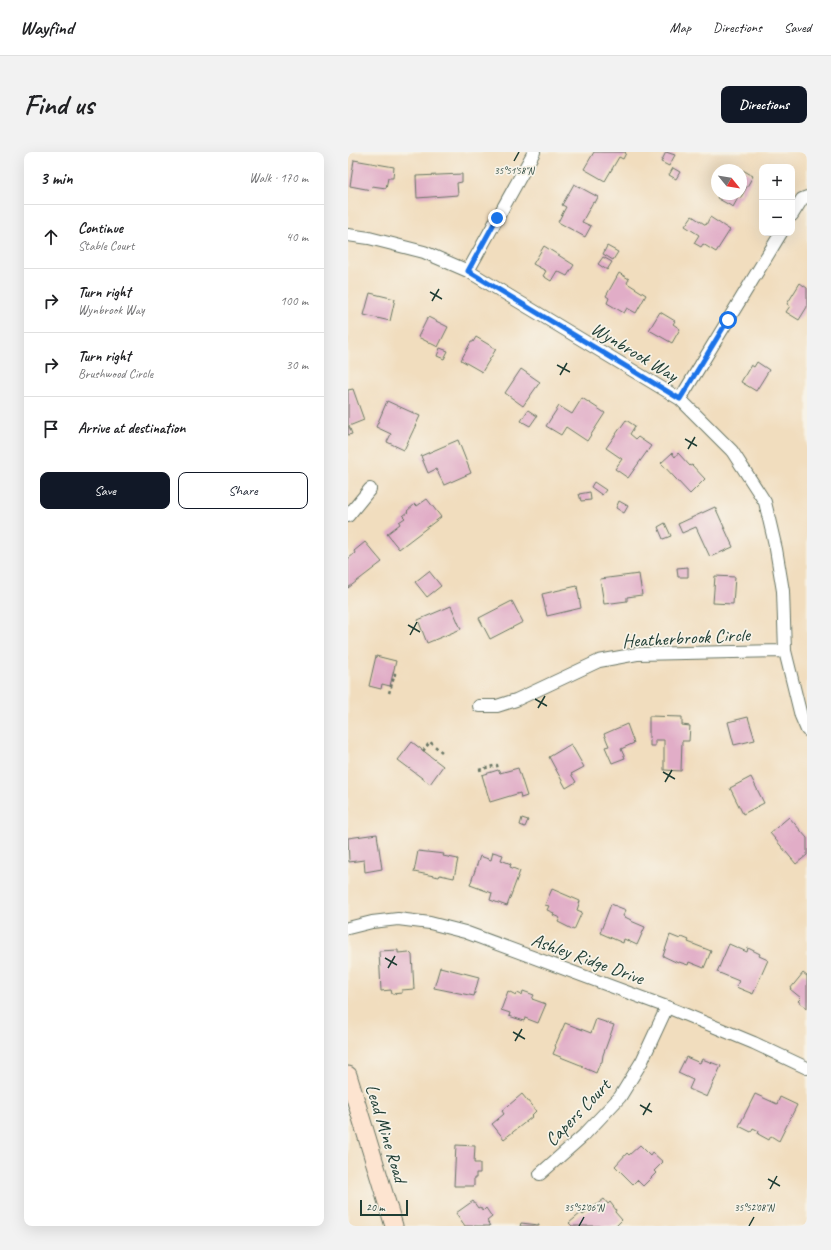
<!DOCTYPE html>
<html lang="en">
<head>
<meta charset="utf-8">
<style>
	:root { --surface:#fff; --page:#f2f2f2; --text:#202124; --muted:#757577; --line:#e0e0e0; --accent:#111827 }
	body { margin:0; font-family:Caveat,sans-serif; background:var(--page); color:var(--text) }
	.controls { position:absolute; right:12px; top:12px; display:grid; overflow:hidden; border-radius:8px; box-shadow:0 4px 16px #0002 }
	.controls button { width:36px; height:36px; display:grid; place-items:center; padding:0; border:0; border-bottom:1px solid var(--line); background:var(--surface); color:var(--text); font:20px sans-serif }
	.compass { position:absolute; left:363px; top:12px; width:36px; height:36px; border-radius:50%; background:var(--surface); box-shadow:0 4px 16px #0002; rotate:120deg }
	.scale { position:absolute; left:12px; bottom:10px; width:48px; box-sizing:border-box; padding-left:4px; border:2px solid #1f3d34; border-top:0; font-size:11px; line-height:14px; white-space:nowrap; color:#1f3d34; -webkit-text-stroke:3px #f7f3e8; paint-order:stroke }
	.stop { position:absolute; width:12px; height:12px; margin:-9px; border:3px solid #1a73e8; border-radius:50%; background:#fff }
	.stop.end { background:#1a73e8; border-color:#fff; box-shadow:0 1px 4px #0008 }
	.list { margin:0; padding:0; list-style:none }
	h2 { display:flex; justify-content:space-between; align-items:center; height:52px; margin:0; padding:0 16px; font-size:17px }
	h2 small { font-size:13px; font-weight:400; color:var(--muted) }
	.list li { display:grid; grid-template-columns:26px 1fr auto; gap:12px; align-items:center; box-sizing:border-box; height:64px; padding:0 16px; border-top:1px solid var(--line) }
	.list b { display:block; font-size:15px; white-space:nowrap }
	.list p { margin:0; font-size:13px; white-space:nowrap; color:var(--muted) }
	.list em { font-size:13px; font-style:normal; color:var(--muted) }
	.actions { display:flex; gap:8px; padding:12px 16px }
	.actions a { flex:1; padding:9px 0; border:1px solid var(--accent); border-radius:8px; text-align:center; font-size:14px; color:var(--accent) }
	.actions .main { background:var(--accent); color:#fff }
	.icon { flex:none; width:22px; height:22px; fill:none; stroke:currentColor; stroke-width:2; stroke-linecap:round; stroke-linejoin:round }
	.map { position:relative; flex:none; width:459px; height:1074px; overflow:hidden; border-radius:8px }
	header { display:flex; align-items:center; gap:24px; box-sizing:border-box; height:56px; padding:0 20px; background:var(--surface); border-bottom:1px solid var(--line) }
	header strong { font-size:19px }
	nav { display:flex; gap:22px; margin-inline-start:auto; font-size:14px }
	.intro { display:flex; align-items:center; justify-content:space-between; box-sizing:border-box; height:96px; padding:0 24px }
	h1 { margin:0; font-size:28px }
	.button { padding:10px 18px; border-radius:8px; background:var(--accent); color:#fff; font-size:14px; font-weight:700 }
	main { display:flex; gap:24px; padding:0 24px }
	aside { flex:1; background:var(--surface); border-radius:8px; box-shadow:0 4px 16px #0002 }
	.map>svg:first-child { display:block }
	.building { fill:#e1adc7 }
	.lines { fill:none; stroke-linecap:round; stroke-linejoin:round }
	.minor-casing { stroke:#687564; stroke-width:14 }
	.secondary-casing { stroke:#687564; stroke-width:19 }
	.path { stroke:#687564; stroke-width:2.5; stroke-dasharray:3 3; stroke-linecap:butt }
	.minor { stroke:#fff; stroke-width:12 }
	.secondary { stroke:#fde4d0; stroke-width:17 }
	.route { stroke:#1a73e8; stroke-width:5 }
	.ticks { fill:none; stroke:#1f3d34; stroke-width:1.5 }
	.labels { text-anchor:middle; stroke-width:3.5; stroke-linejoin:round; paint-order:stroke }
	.street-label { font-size:19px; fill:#1f3d34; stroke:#f7f3e8 }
	.ticks-label { font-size:10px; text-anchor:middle; fill:#1f3d34; stroke:#f7f3e8; stroke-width:3.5; stroke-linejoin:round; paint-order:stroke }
</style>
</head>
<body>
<header>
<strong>Wayfind</strong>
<nav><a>Map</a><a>Directions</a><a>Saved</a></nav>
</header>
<div class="intro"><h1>Find us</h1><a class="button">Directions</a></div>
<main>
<aside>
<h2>3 min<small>Walk · 170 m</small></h2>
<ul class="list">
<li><svg class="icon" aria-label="ahead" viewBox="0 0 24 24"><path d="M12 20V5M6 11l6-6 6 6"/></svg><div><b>Continue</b><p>Stable Court</p></div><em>40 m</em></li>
<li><svg class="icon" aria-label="right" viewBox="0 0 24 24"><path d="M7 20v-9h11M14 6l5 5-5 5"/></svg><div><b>Turn right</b><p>Wynbrook Way</p></div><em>100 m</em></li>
<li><svg class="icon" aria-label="right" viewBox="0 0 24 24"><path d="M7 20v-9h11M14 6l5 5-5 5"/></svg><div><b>Turn right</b><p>Brushwood Circle</p></div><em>30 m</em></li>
<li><svg class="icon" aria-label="arrive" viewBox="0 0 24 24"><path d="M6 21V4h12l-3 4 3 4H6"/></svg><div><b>Arrive at destination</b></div></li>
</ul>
<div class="actions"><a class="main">Save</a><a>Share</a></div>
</aside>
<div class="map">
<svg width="459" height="1074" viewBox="0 0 459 1074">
	<rect width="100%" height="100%" fill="#f7f3e8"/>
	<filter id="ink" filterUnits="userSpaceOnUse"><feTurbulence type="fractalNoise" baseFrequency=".025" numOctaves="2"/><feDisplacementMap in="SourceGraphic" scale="8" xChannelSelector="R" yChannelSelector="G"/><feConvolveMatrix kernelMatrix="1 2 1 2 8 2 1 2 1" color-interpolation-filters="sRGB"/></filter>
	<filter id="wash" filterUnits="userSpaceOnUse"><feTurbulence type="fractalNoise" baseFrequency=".012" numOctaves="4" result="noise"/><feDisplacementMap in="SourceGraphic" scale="16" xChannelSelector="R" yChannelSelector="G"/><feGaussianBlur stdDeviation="0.9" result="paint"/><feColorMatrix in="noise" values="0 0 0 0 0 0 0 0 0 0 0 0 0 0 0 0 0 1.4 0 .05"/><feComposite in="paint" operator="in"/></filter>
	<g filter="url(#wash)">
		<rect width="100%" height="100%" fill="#f1ddbe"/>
		<g id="blocks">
			<path class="building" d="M246 0H277L278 1 275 7 271 5 257 29 236 17Z
				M318 0 327 3 321 14 313 10Z
				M6 8 46 15 45 26H40L38 36 24 34 23 38 2 34Z
				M388 14 405 24 392 47 390 46 385 55 369 46 371 42H393V18H385Z
				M325 16 332 20 328 27 321 23Z
				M114 22V30L109 31 110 43 69 46 68 24Z
				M226 32 250 45 247 51 245 50 234 70 243 74 237 85 210 70 218 55 214 53Z
				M344 64 358 73 362 65 382 78 368 100 355 92 353 95 346 91 351 83 337 74Z
				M196 94 226 113 219 124 209 119 203 129 195 124 198 119 185 112Z
				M259 94 270 100 265 108 255 102Z
				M255 105 264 110 259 118 250 112Z
				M271 121 281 127 279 131 298 143 288 161 279 156 276 161 259 151 261 146 258 144Z
				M452 131 459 136V155L451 168 438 160 442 154 439 152Z
				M22 141 47 147 42 169 16 163Z
				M312 160 327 169 325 172 332 177 324 191 301 178Z
				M80 165 100 175 90 195 70 185Z
				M128 185 148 197 134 220 113 208 123 190H125Z
				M92 196 100 199 96 207 89 204Z
				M409 210 421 218 408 239 393 230 403 213 406 215Z
				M173 217 192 230 175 254 157 241Z
				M5 237 16 268 1 274 4 282 0 283V238Z
				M234 246 257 261 239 289 218 275 213 283 198 274 211 254 224 262Z
				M39 249 72 264 56 298 39 290 43 282 28 275Z
				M180 258 189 264 182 274 173 269Z
				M278 268 287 274 282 282 288 287 290 285 303 294 280 326 267 317 274 307 258 296Z
				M110 288 123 321 96 333 88 317 80 321 73 304Z
				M324 301 327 305 330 301 342 314 344 313 357 327 342 342 313 311Z
				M246 330 258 338 254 343 243 335Z
				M242 340 243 348 233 349 231 342Z
				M79 347 93 365 51 397 39 382 52 372 51 370 57 366 55 364 60 360 59 359 67 352 69 354Z
				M271 349 280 354 276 361 268 356Z
				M367 355 385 395 362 405 348 375 334 381 330 372Z
				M317 371 323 384 315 387 310 375Z
				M17 390 34 410 0 436V407L7 401 6 399Z
				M340 415V425H330L329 416Z
				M81 419 93 434 79 445 67 430Z
				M291 422 294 443 279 445V449L256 452 252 427Z
				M367 424 387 425 385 452 365 451Z
				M229 434 233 456 199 464 194 442Z
				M164 449 175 470 142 487 131 466Z
				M103 454 113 477 79 491 70 468Z
				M28 504 48 509 42 534 34 532 33 537 21 534Z
				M301 564 334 565V573L342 574 341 589H334L333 619 316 618V588H307V594H302V587H301Z
				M400 565 407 588 386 593 380 570Z
				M279 572 286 591 273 597 277 606 264 611 257 595 261 594 256 582Z
				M64 590 95 614 82 632 50 608Z
				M223 592 236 615 223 622 228 630 218 636 201 605Z
				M170 616 179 644 173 646 172 641 142 650 134 623 150 618 152 621Z
				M403 625 416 651 395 662 382 636Z
				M441 665 459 686V703L448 712 422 681Z
				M174 666 180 668 177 675 172 673Z
				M29 682 34 717 17 720 16 708 1 710 0 686Z
				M70 699 96 702 95 704 110 707 106 726 92 723 91 725 66 720Z
				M145 700 155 703 153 708 163 712 162 715 172 719 159 754 142 748 144 741 122 733 132 704 143 708Z
				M204 737 232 749 229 758 234 760 226 778 210 770 212 766 205 763 206 761 199 758 201 754 197 753Z
				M263 752 278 758 275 764 283 768V769L297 775 289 793 276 787 275 791 252 781Z
				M322 783 332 787 334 785 341 788 340 790 363 799 356 816 341 810 340 813 331 810 330 811 315 804Z
				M381 792 399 800 400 796 412 802 411 804 420 808 405 842 388 835 391 829 369 820Z
				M50 798V801L61 800 64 803 66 837 54 838V841L44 842 43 838 33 839 31 799Z
				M92 815 131 825 126 844 86 836Z
				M455 821 459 824V856L450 849 453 846 442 837Z
				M160 839 168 843 169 841 174 843 175 839 186 843 184 847 198 852 190 871 177 866 176 869 161 864 162 861 153 858Z
				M248 867 266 873 255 903 254 910 252 911 248 921 234 915 235 914 205 902 208 895 207 894 217 871 243 881Z
				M338 905 352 911 354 907 373 914 359 945 341 937 345 928 330 921Z
				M174 942 188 959 183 964 184 965 156 987 144 972 156 962 154 959Z
				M407 942 429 952 432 945 449 953 431 989 423 984 421 988 410 982 411 979 405 976 403 980 391 974Z
				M108 993 127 994 126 1011H132V1021H128V1026H126V1034H106Z
				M292 993 302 1003 304 1000 315 1010 306 1019 308 1021 295 1034 289 1028 285 1032 267 1014 279 1001 281 1003Z
				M256 1047 260 1052 262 1050 268 1058 267 1060 274 1068 268 1074H224L221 1071 233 1061 235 1063Z
				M125 1049 130 1056 132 1055 135 1059 138 1056 144 1065 139 1069 142 1074H117L108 1061Z
				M173 1071 191 1073V1074H172Z"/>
		</g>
	</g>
	<g filter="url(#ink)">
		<use href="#blocks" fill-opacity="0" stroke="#687564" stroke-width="1"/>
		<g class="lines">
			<defs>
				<path id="minor" d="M444 63 454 47 459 45
					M0 83 21 86 76 100 120 119 332 247 384 299 417 350 428 397 435 439 437 499 453 564 459 578
					M120 119 186 0
					M332 247 433 81
					M0 364 22 337
					M131 554H149L168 548 251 509 289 502 437 499
					M0 776 24 770 50 767 82 771 117 780 319 855 406 891 459 916
					M192 1022 236 983 272 945 294 909 319 855"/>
				<path id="secondary" d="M0 923 46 1074"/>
			</defs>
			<use href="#minor" class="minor-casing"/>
			<use href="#secondary" class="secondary-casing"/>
			<path class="path" d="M41 541 47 522H45
				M75 599 82 590 95 601
				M131 618 149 613 150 618"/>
			<use href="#minor" class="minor"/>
			<use href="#secondary" class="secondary"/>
		</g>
	</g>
	<g class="lines" filter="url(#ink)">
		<path class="route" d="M149 66 120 119 332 247 380 168"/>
	</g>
	<path class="ticks" d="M166 9 171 0M82 140 94 147M84 149 91 137M209 213 222 220M212 223 219 211M337 287 349 294M340 297 347 285M60 473 72 480M62 483 69 470M187 547 199 554M190 556 197 544M315 620 327 627M317 630 324 618M37 806 49 813M40 816 47 804M165 880 177 887M167 889 174 877M292 953 304 960M295 963 302 951M420 1027 432 1034M422 1037 429 1024M231 1074 236 1065M401 1074 406 1065"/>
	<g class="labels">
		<g class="street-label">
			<text transform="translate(287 199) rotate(31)" y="7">Wynbrook Way</text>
			<text transform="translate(338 485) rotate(-3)" y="7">Heatherbrook Circle</text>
			<text transform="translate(240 806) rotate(20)" y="7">Ashley Ridge Drive</text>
			<text transform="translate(229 960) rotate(-46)" y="7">Capers Court</text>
			<text transform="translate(39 981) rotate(73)" y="7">Lead Mine Road</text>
		</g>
	</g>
	<g class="ticks-label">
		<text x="166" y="22">35°51'58"N</text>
		<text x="236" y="1059">35°52'06"N</text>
		<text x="406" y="1059">35°52'08"N</text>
	</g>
</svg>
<div class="controls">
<button>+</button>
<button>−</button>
</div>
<svg class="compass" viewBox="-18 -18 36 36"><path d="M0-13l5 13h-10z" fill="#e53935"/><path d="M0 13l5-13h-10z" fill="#757577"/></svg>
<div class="scale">20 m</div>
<div class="stop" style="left:380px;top:168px"></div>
<div class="stop end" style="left:149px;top:66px"></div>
</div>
</main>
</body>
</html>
